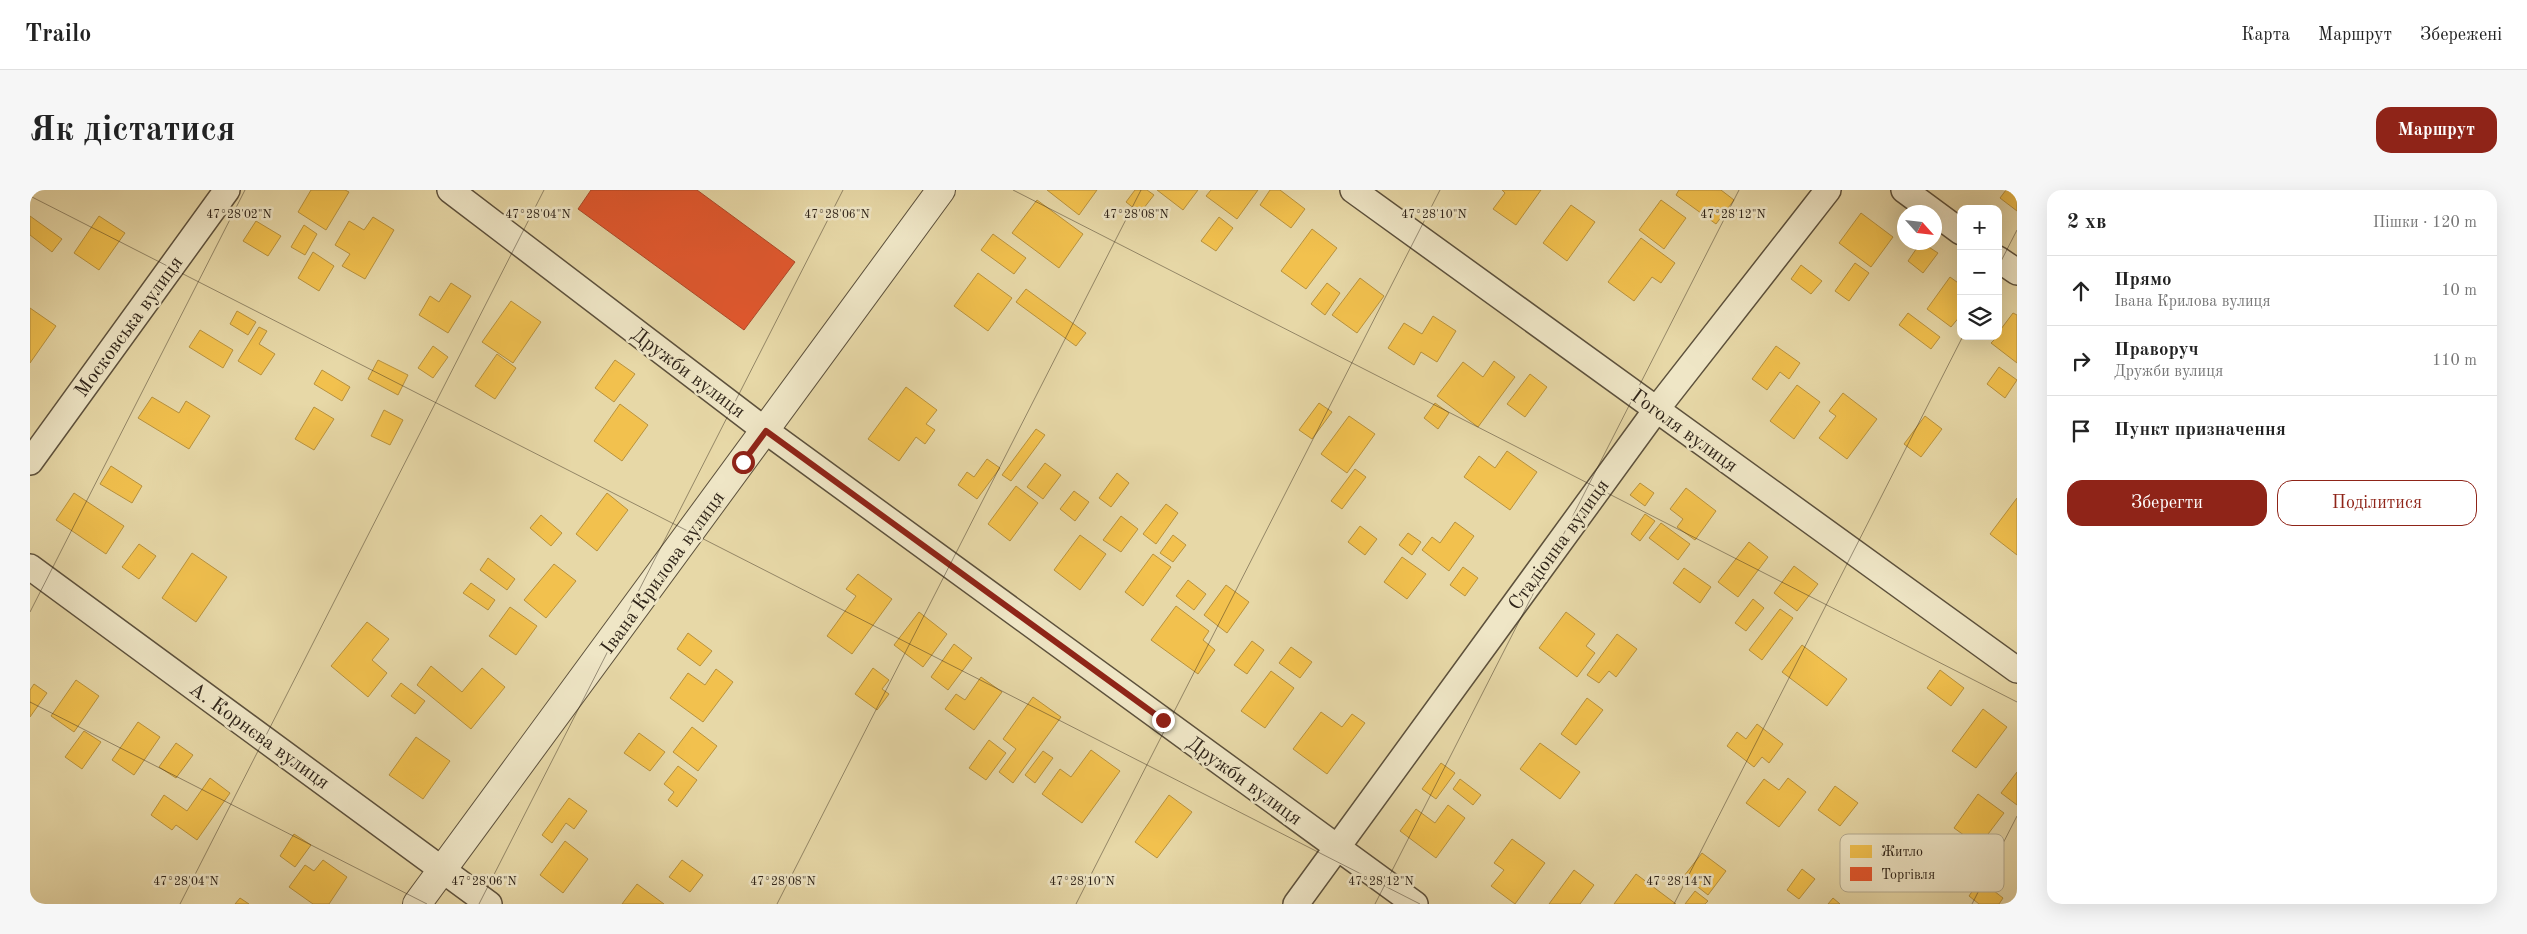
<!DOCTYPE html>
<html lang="uk">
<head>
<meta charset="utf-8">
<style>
	:root { --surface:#fff; --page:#f6f6f6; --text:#222; --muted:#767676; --line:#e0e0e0; --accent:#8f2418 }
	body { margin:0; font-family:"Old Standard TT",serif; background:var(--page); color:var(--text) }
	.controls { position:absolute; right:15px; top:15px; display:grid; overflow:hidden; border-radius:10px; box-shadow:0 5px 20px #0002 }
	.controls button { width:45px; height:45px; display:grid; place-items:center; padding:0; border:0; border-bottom:1px solid var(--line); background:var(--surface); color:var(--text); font:25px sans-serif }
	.compass { position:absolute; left:1867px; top:15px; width:45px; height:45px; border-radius:50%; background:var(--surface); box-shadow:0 5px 20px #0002; rotate:117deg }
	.stop { position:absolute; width:15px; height:15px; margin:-11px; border:4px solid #8f2418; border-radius:50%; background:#fff }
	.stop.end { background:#8f2418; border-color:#fff; box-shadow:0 1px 5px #0008 }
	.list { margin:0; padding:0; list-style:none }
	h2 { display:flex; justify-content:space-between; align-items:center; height:65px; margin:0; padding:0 20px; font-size:21px }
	h2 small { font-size:16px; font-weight:400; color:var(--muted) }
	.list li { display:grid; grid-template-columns:32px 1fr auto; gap:15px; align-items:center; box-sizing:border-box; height:70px; padding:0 20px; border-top:1px solid var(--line) }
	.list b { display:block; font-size:19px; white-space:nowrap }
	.list p { margin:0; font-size:16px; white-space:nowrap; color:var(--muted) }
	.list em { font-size:16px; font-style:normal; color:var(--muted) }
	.actions { display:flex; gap:10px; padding:15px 20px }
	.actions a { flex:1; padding:11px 0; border:1px solid var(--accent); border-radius:15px; text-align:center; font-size:18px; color:var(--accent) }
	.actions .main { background:var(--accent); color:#fff }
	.icon { flex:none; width:28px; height:28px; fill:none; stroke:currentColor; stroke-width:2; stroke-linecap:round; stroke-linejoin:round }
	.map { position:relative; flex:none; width:1987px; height:714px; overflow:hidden; border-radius:15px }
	header { display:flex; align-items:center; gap:30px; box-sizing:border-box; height:70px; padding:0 25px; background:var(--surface); border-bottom:1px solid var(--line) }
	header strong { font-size:24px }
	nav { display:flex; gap:28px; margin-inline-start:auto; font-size:18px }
	.intro { display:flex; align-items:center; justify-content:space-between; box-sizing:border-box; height:120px; padding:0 30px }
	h1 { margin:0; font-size:35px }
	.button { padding:12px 22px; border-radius:15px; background:var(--accent); color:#fff; font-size:18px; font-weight:700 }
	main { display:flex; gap:30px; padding:0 30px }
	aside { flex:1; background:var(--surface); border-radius:15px; box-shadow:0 5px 20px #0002 }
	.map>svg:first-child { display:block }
	.homes { fill:#f2c14e; stroke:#b8923e }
	.shops { fill:#e4572e; stroke:#ae4828 }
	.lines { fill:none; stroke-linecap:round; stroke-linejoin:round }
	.minor-casing { stroke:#5d513c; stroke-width:28 }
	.tertiary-casing { stroke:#5d513c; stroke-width:30 }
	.minor { stroke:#efe6c6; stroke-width:25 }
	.tertiary { stroke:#efe6c6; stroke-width:28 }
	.route { stroke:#8f2418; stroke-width:6 }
	.ticks { fill:none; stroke:#2f2419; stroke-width:1; stroke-opacity:0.45 }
	.labels { text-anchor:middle; stroke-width:5; stroke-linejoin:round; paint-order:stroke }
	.street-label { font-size:20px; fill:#2f2419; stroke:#efe6c6 }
	.key { fill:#efe6c6; stroke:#b5ac92; stroke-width:1 }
	.key-label { font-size:14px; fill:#2f2419 }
	.ticks-label { font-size:12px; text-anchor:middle; fill:#2f2419; stroke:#efe6c6; stroke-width:5; stroke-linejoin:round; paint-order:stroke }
</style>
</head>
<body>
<header>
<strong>Trailo</strong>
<nav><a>Карта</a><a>Маршрут</a><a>Збережені</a></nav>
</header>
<div class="intro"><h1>Як дістатися</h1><a class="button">Маршрут</a></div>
<main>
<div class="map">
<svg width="1987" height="714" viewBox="0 0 1987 714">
	<rect width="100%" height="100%" fill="#e7d8a7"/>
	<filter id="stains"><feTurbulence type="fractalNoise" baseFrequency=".004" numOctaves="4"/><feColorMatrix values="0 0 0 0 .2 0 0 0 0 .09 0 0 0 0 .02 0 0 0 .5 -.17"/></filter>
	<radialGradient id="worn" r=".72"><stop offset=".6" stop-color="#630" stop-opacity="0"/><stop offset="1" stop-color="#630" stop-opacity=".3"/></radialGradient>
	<path class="homes" d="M281 0H315L319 2 296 40 268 22Z
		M1017 0H1067L1049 25Z
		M1105 0H1117L1124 5 1110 23 1096 12Z
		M1127 0H1168L1153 20Z
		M1181 0H1228L1207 29 1176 6Z
		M1240 0H1250L1275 19 1261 38 1230 15Z
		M1472 0H1511L1486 35 1463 19 1475 3Z
		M1649 0H1691L1704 10 1686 34 1646 5Z
		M1976 0H1987V21L1970 8Z
		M1007 10 1053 44 1029 78 982 43Z
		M1631 10 1656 28 1634 59 1609 40Z
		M1541 15 1565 32 1537 71 1513 53Z
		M1831 23 1863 47 1841 77 1809 53Z
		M0 26 32 49 22 62 0 45Z
		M69 26 95 43 69 80 44 63Z
		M343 27 364 40 335 89 312 76 320 64 305 55 319 31 334 40Z
		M1189 27 1203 38 1186 61 1171 51Z
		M226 31 251 46 238 66 213 51Z
		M274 35 287 44 275 65 261 57Z
		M1282 39 1307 58 1276 99 1251 81Z
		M963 44 996 68 984 84 951 60Z
		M1611 48 1645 73 1631 93 1622 87 1604 111 1578 92Z
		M1891 52 1908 63 1893 83 1878 71Z
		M283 62 304 76 289 101 268 88Z
		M1825 73 1839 83 1819 111 1805 101Z
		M1771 75 1792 91 1781 104 1761 89Z
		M948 83 982 108 958 141 924 116Z
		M1920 87 1931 95V125L1921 137 1897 119Z
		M1330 88 1354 106 1327 143 1302 125Z
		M421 93 441 106 418 143 389 125 400 106 409 112Z
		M1297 93 1310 103 1295 125 1281 114Z
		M996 99 1056 143 1046 156 986 112Z
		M481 111 511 132 483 173 452 152Z
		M0 118 26 136 0 173Z
		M207 121 226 132 218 145 200 134Z
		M1878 123 1910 147 1901 159 1869 135Z
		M1983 123 1987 125V173L1961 153 1968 146V143Z
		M1403 126 1426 141 1407 172 1391 162 1384 175 1358 158 1374 133 1392 144Z
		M229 137 237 141 229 154 245 164 231 185 208 171Z
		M170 140 203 160 193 178 159 157Z
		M403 156 418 167 403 188 388 178Z
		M1746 156 1770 173 1759 189 1750 182 1737 200 1722 189Z
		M467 164 486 178 465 209 445 196Z
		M348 170 378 185 368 205 338 189Z
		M585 170 605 184 584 212 565 198Z
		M1464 171 1485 187 1448 237 1407 206 1433 172 1453 187Z
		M1969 177 1987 190 1975 208 1957 194Z
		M292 180 320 197 312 211 284 194Z
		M1500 184 1517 197 1495 227 1477 214Z
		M1767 195 1790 212 1764 249 1740 231Z
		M876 197 907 220 896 234 905 240 895 254 886 247 869 271 838 249Z
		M1813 203 1847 229 1817 269 1789 248 1806 226 1799 221Z
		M122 207 149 223 156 211 180 226 159 259 108 228Z
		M1289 213 1302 222 1282 249 1269 240Z
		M1405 213 1419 223 1408 239 1394 228Z
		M590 214 618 235 592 271 564 251Z
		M284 217 304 229 284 260 265 249Z
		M354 220 373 230 360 255 341 246Z
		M1319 226 1345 244 1317 283 1291 264Z
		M1895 226 1912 239 1891 267 1874 254Z
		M1006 239 1015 245 981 291 972 285Z
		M1477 261 1507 282 1480 320 1434 287 1449 266 1465 278Z
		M957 269 970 278 947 309 928 295 937 282 944 287Z
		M1015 273 1031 285 1013 309 997 297Z
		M81 276 112 296 102 313 70 294Z
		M1325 279 1336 287 1312 319 1301 311Z
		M1087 283 1099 293 1081 317 1069 308Z
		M1610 293 1624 303 1615 316 1600 305Z
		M986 296 1008 313 980 351 958 334Z
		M1656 298 1686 321 1665 350 1647 337 1653 329 1640 319Z
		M1044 301 1059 312 1045 331 1030 319Z
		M44 303 94 336 76 364 26 330Z
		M577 303 598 320 567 361 546 344Z
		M1987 308V365L1960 344Z
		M1136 314 1148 323 1126 354 1113 344Z
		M1615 324 1625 331 1610 351 1601 344Z
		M511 325 532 343 521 356 500 338Z
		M1091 326 1108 339 1091 362 1073 350Z
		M1425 332 1444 346 1419 381 1392 360 1402 347 1410 353Z
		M1631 333 1660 354 1648 370 1619 348Z
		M1330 336 1347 349 1335 365 1318 352Z
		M1378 343 1391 352 1382 365 1369 355Z
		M1050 345 1076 364 1050 400 1024 380Z
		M1143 345 1156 355 1143 372 1130 363Z
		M1719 352 1738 367 1708 407 1688 392Z
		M109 354 126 366 109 389 92 377Z
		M162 363 197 387 166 432 132 408Z
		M1123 364 1141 377 1113 416 1095 402Z
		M1372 367 1396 384 1377 409 1354 392Z
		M458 368 485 389 477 400 450 380Z
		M524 374 546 391 516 428 494 410Z
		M1764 376 1788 394 1767 421 1744 403Z
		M1433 377 1448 388 1435 406 1420 395Z
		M1654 378 1681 397 1670 413 1643 393Z
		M828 384 862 409 822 464 797 446 826 406 816 399Z
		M1158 390 1176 404 1164 420 1146 406Z
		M441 393 465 410 458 420 433 403Z
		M1196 395 1219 412 1197 443 1174 425Z
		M1723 409 1734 418 1716 441 1705 433Z
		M1146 416 1179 441 1173 450 1185 460 1168 484 1121 450Z
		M480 417 507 436 486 465 459 446Z
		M1750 419 1763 428 1732 470 1719 460Z
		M889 422 917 444 893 477 864 455Z
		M1536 422 1565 444 1556 456 1565 463 1547 487 1509 458Z
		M337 432 359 449 342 470 357 483 338 507 301 476Z
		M658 443 682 461 670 476 647 459Z
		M1587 444 1607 459 1586 487 1579 481 1569 493 1557 485Z
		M1222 451 1234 460 1217 484 1204 475Z
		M924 454 942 468 918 500 901 487Z
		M1772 455 1817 489 1797 516 1752 482Z
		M1261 457 1282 472 1270 488 1249 473Z
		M401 476 432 502 452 478 475 497 441 539 387 495Z
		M843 478 859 490 852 499 859 504 847 520 825 504Z
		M686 479 703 492 673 532 640 508 658 483 675 495Z
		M1910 480 1934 498 1921 516 1897 498Z
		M1241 481 1264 498 1235 538 1211 521Z
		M951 487 972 502 944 540 915 519 926 504 935 510Z
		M46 490 69 506 44 542 21 526Z
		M371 493 395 511 385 524 361 506Z
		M4 494 17 503 0 527V500Z
		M1003 507 1031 527 983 593 969 582 986 559 973 549Z
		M1557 508 1573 520 1546 555 1531 544Z
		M1953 519 1977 537 1946 578 1922 561Z
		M1291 522 1312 537 1322 524 1335 533 1297 584 1263 559Z
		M108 532 130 547 104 585 82 570Z
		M1727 534 1753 554 1739 573 1732 567 1724 577 1697 556 1707 542 1716 549Z
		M662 537 687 556 668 581 643 562Z
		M54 541 71 552 52 579 35 567Z
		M609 543 635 562 620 581 594 563Z
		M386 547 420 571 393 609 359 585Z
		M959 550 976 563 956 590 939 578Z
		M146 553 163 565 146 588 129 577Z
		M1510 553 1550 582 1530 609 1490 579Z
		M1061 560 1090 581 1052 633 1012 604 1030 579 1041 587Z
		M1013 561 1023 568 1005 593 995 585Z
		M1411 573 1425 583 1406 609 1392 599Z
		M648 576 667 590 647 617 638 610 644 602 634 594Z
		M1987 582V615L1971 603Z
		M180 588 200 603 167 650 146 635 142 640 121 625 134 605 157 621Z
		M1758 588 1776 602 1749 637 1716 613 1734 589 1749 600Z
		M1430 589 1451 605 1443 615 1423 599Z
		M1805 596 1828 613 1810 636 1788 620Z
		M1948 604 1974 623 1949 656 1924 638Z
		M1139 605 1162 622 1127 668 1105 652Z
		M539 608 557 621 544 639 536 633 522 653 512 645Z
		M1418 615 1435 628 1406 668 1370 641 1386 619 1405 633Z
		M264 644 281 655 265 677 250 666Z
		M1482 649 1515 673 1485 714 1461 696 1474 680 1464 673Z
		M535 651 558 669 533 703 510 685Z
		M1672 663 1696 681 1678 705 1654 686Z
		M293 670 317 687 299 714H283L259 697 275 675 284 681Z
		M652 670 673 685 660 702 639 687Z
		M1772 679 1785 689 1769 709 1757 700Z
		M1544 680 1564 695 1550 714H1519Z
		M1606 684 1646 714H1584Z
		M1950 690 1973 708 1969 714H1949L1939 706Z
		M607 694 634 714H592Z
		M1665 701 1678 711 1675 714H1655Z
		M1987 705V714H1980Z
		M210 708 219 714H205Z
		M1803 708 1810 714H1798Z"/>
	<path class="shops" d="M561 0H667L765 72 714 140 548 19Z"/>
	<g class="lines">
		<defs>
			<path id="minor" d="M420 0 736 241 1385 714
				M1323 0 1987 480
				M1874 0 1931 42
				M1968 69 1987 82
				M0 272 197 0
				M0 377 459 714
				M1266 714 1626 220 1798 0"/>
			<path id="tertiary" d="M387 714 911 0"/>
		</defs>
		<use href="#minor" class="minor-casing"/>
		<use href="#tertiary" class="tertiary-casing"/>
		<use href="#minor" class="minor"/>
		<use href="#tertiary" class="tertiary"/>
	</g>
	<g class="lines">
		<path class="route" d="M713 272 736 241 1133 530"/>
	</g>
	<path class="ticks" d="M983 0 1987 512M1977 0 1987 5M0 6 1390 714M1968 77 1987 40M0 422 215 0M0 512 397 714M150 714 514 0M449 714 813 0M747 714 1111 0M1046 714 1410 0M1345 714 1709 0M1644 714 1933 146M1942 714 1987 626"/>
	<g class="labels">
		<g class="street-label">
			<text transform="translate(98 136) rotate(-54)" y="7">Московська вулиця</text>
			<text transform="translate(659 182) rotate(37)" y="7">Дружби вулиця</text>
			<text transform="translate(1655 240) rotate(36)" y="7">Гоголя вулиця</text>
			<text transform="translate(1528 354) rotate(-54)" y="7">Стадіонна вулиця</text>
			<text transform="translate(632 382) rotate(-54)" y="7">Івана Крилова вулиця</text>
			<text transform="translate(230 545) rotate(36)" y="7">А. Корнєва вулиця</text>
			<text transform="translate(1215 590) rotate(36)" y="7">Дружби вулиця</text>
		</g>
	</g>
	<rect x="1810" y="644" width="164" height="58" rx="8" class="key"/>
	<rect x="1820" y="655" width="22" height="13" fill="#f2c14e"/>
	<rect x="1820" y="677" width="22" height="14" fill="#e4572e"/>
	<g class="key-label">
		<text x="1851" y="666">Житло</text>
		<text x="1851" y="689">Торгівля</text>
	</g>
	<g class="ticks-label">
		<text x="209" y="28">47°28'02"N</text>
		<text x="508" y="28">47°28'04"N</text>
		<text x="807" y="28">47°28'06"N</text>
		<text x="1106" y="28">47°28'08"N</text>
		<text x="1404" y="28">47°28'10"N</text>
		<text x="1703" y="28">47°28'12"N</text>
		<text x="156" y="695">47°28'04"N</text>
		<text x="454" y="695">47°28'06"N</text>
		<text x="753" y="695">47°28'08"N</text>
		<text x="1052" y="695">47°28'10"N</text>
		<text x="1351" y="695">47°28'12"N</text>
		<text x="1649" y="695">47°28'14"N</text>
	</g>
	<rect width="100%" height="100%" filter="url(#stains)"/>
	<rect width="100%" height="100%" fill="url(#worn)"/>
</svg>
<div class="controls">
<button>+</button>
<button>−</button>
<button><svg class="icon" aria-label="layers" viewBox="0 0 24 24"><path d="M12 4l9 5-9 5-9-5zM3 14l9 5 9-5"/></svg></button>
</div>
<svg class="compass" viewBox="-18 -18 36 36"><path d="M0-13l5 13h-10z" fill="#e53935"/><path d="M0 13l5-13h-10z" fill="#767676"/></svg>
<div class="stop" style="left:713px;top:272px"></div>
<div class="stop end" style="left:1133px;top:530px"></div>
</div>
<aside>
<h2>2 хв<small>Пішки · 120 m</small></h2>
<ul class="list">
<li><svg class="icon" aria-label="ahead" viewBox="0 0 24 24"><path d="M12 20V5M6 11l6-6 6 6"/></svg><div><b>Прямо</b><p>Івана Крилова вулиця</p></div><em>10 m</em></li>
<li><svg class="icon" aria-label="right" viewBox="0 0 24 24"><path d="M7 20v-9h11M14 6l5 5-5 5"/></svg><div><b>Праворуч</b><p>Дружби вулиця</p></div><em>110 m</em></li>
<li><svg class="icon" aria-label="arrive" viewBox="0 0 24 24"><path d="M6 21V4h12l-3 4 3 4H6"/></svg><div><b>Пункт призначення</b></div></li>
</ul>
<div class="actions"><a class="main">Зберегти</a><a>Поділитися</a></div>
</aside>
</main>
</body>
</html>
